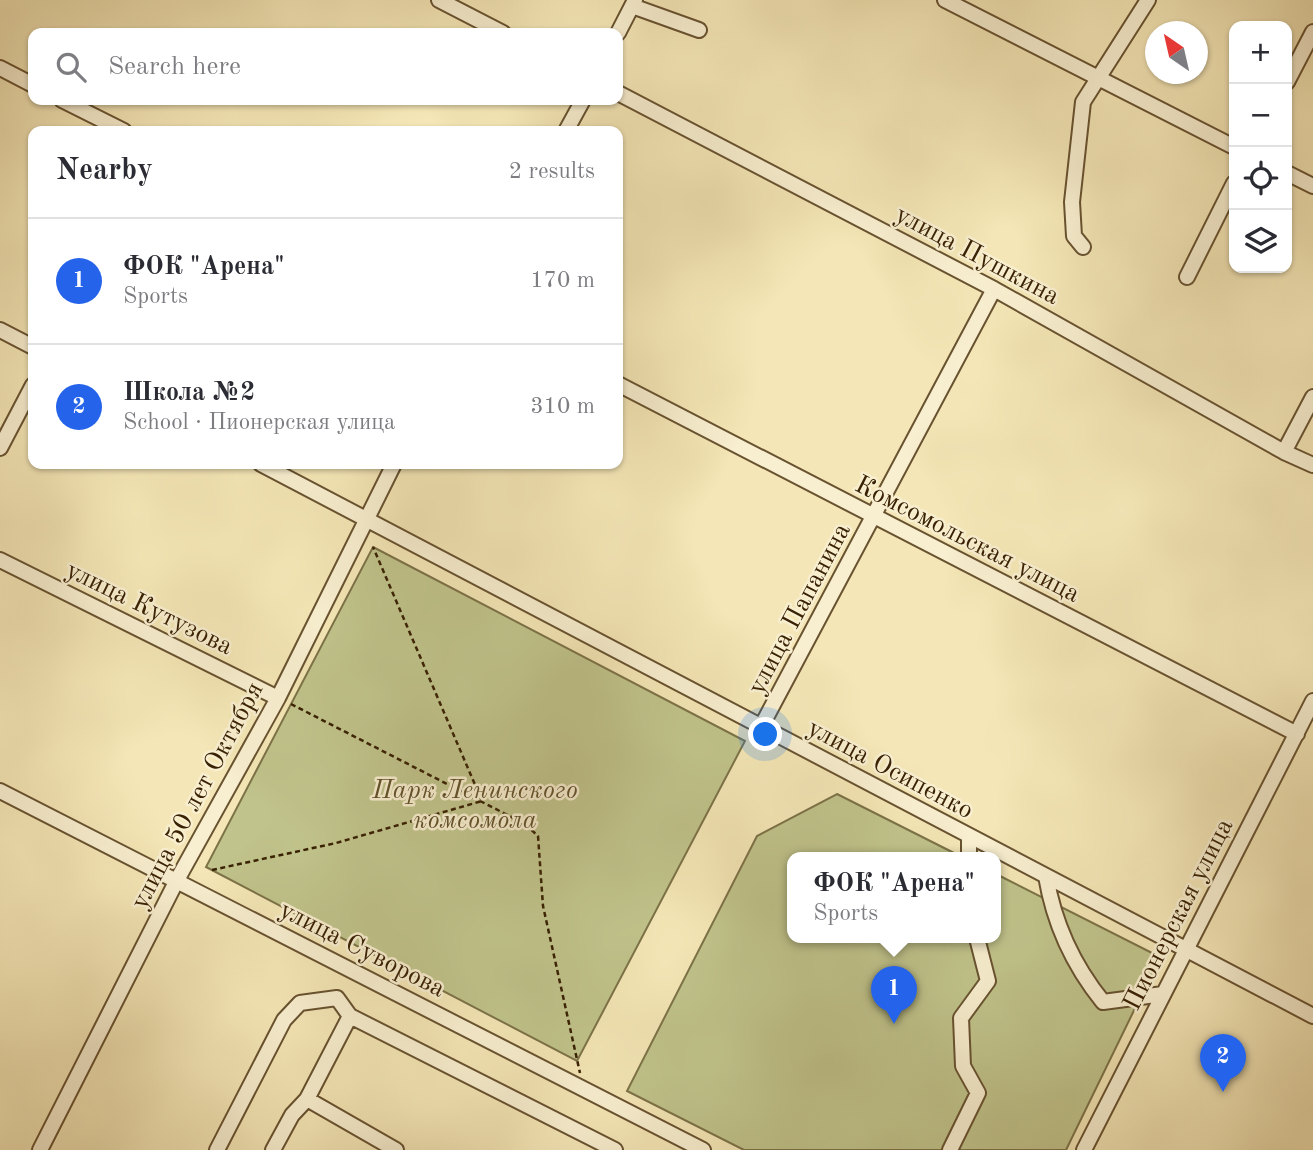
<!DOCTYPE html>
<html lang="en">
<head>
<meta charset="utf-8">
<style>
	:root { --surface:#fff; --page:#f7f7f7; --text:#2b2b33; --muted:#7c7c81; --line:#e1e1e2; --accent:#2563eb }
	body { margin:0; font-family:"Old Standard TT",serif; background:var(--page); color:var(--text) }
	.controls { position:absolute; right:21px; top:21px; display:grid; overflow:hidden; border-radius:14px; box-shadow:0 2px 5px #0004 }
	.controls button { width:63px; height:63px; display:grid; place-items:center; padding:0; border:0; border-bottom:2px solid var(--line); background:var(--surface); color:var(--text); font:35px sans-serif }
	.compass { position:absolute; left:1145px; top:21px; width:63px; height:63px; border-radius:50%; background:var(--surface); box-shadow:0 2px 5px #0004; rotate:326deg }
	.you { position:absolute; left:766px; top:735px; width:24px; height:24px; margin:-18px; border:5px solid #fff; border-radius:50%; background:#1a73e8; box-shadow:0 0 0 10px #1a73e833 }
	.badge { display:grid; place-items:center; width:46px; height:46px; border-radius:50%; background:var(--accent); color:#fff; font-size:23px; font-weight:700 }
	.pin { position:absolute; translate:-50% -58px; filter:drop-shadow(0 2px 4px #0008) }
	.pin::after { content:''; position:absolute; top:37px; width:24px; height:21px; background:inherit; clip-path:polygon(0 0,100% 0,50% 100%) }
	.popup { position:absolute; left:787px; top:852px; width:214px; height:91px; box-sizing:border-box; display:grid; place-content:center; border-radius:14px; background:var(--surface); filter:drop-shadow(0 2px 5px #0005); font-size:23px; white-space:nowrap; color:var(--muted) }
	.popup b { font-size:26px; color:var(--text) }
	.popup::after { content:''; position:absolute; left:50%; top:100%; margin-left:-14px; border:14px solid transparent; border-top-color:var(--surface) }
	.list { margin:0; padding:0; list-style:none }
	h2 { display:flex; justify-content:space-between; align-items:center; height:91px; margin:0; padding:0 28px; font-size:30px }
	h2 small { font-size:23px; font-weight:400; color:var(--muted) }
	.list li { display:grid; grid-template-columns:46px 1fr auto; gap:21px; align-items:center; box-sizing:border-box; height:126px; padding:0 28px; border-top:2px solid var(--line) }
	.list b { display:block; font-size:26px; white-space:nowrap }
	.list p { margin:0; font-size:23px; white-space:nowrap; color:var(--muted) }
	.list em { font-size:23px; font-style:normal; color:var(--muted) }
	.icon { flex:none; width:38px; height:38px; fill:none; stroke:currentColor; stroke-width:2; stroke-linecap:round; stroke-linejoin:round }
	.map { position:relative; flex:none; width:1313px; height:1150px; overflow:hidden }
	.search { position:absolute; background:var(--surface); box-shadow:0 2px 5px #0004; left:28px; top:28px; width:595px; height:77px; display:flex; align-items:center; gap:18px; box-sizing:border-box; padding:0 24px; border-radius:14px; color:var(--muted); font-size:26px }
	.panel { position:absolute; background:var(--surface); box-shadow:0 2px 5px #0004; left:28px; top:126px; width:595px; height:343px; border-radius:14px }
	.map>svg:first-child { display:block }
	.green { fill:#c0c38b; stroke:#7c7247; stroke-width:2 }
	.lines { fill:none; stroke-linecap:round; stroke-linejoin:round }
	.minor-casing { stroke:#685230; stroke-width:18 }
	.path { stroke:#392103; stroke-width:2.5; stroke-dasharray:5 3.5; stroke-linecap:butt }
	.minor { stroke:#f8efd0; stroke-width:14 }
	.labels { text-anchor:middle; stroke-width:5; stroke-linejoin:round; paint-order:stroke }
	.street-label { font-size:26px; fill:#392103; stroke:#f8efd0 }
	.park-label { font-size:26px; font-style:italic; fill:#62522c; stroke:#f8efd0 }
</style>
</head>
<body>
<div class="map">
<svg width="1313" height="1150" viewBox="0 0 1313 1150">
	<rect width="100%" height="100%" fill="#f4e6b6"/>
	<filter id="stains"><feTurbulence type="fractalNoise" baseFrequency=".00286" numOctaves="4"/><feColorMatrix values="0 0 0 0 .2 0 0 0 0 .09 0 0 0 0 .02 0 0 0 .5 -.17"/></filter>
	<radialGradient id="worn" r=".72"><stop offset=".6" stop-color="#630" stop-opacity="0"/><stop offset="1" stop-color="#630" stop-opacity=".3"/></radialGradient>
	<path class="green" d="M373 547 745 741 577 1061 206 867Z
		M837 794 964 858H792V938H996V874L1160 957 1066 1150H744L627 1091 757 836Z"/>
	<g class="lines">
		<defs>
			<path id="minor" d="M439 0 503 33
				M945 0 1234 147
				M632 6 699 30
				M618 33 635 0
				M0 68 33 85
				M1287 82 1313 32
				M618 93 994 289 1284 452 1313 465
				M62 100 124 131
				M566 131 583 100
				M1287 173 1313 186
				M1083 247 1074 236 1072 202 1083 102 1148 0
				M1187 277 1234 183
				M0 330 33 347
				M618 384 1297 734
				M0 448 33 385
				M1284 452 1313 397
				M261 464 1313 1016
				M0 560 278 698
				M761 727 994 289
				M0 791 703 1150
				M969 836V858
				M1046 876C1054 924 1073 965 1103 1002L1163 994
				M350 1016 615 1150
				M40 1150 177 880 278 698 394 464
				M217 1150 284 1020 300 1003 337 998 350 1016 307 1099 396 1150
				M273 1150 292 1115 307 1099
				M950 1150 978 1093 963 1066 961 1018 988 981 977 938
				M1084 1150 1313 701"/>
		</defs>
		<use href="#minor" class="minor-casing"/>
		<path class="path" d="M291 704 525 824 538 836 543 906 580 1073
			M212 870 336 843 482 801 373 547"/>
		<use href="#minor" class="minor"/>
	</g>
	<g class="labels">
		<g class="street-label">
			<text transform="translate(978 254) rotate(28)" y="9">улица Пушкина</text>
			<text transform="translate(968 538) rotate(27)" y="9">Комсомольская улица</text>
			<text transform="translate(150 607) rotate(26)" y="9">улица Кутузова</text>
			<text transform="translate(798 608) rotate(-62)" y="9">улица Папанина</text>
			<text transform="translate(891 768) rotate(28)" y="9">улица Осипенко</text>
			<text transform="translate(196 795) rotate(-62)" y="9">улица 50 лет Октября</text>
			<text transform="translate(1177 914) rotate(-63)" y="9">Пионерская улица</text>
			<text transform="translate(363 948) rotate(27)" y="9">улица Суворова</text>
		</g>
		<g class="park-label">
			<text x="475" y="798">Парк Ленинского<tspan x="475" dy="30">комсомола</tspan></text>
		</g>
	</g>
	<rect width="100%" height="100%" filter="url(#stains)"/>
	<rect width="100%" height="100%" fill="url(#worn)"/>
</svg>
<div class="controls">
<button>+</button>
<button>−</button>
<button><svg class="icon" aria-label="locate" viewBox="0 0 24 24"><circle cx="12" cy="12" r="6"/><path d="M12 2v4M12 18v4M2 12h4M18 12h4"/></svg></button>
<button><svg class="icon" aria-label="layers" viewBox="0 0 24 24"><path d="M12 4l9 5-9 5-9-5zM3 14l9 5 9-5"/></svg></button>
</div>
<svg class="compass" viewBox="-18 -18 36 36"><path d="M0-13l5 13h-10z" fill="#e53935"/><path d="M0 13l5-13h-10z" fill="#7c7c81"/></svg>
<div class="you"></div>
<div class="pin badge" style="left:894px;top:1024px">1</div>
<div class="popup"><b>ФОК &quot;Арена&quot;</b>Sports</div>
<div class="pin badge" style="left:1223px;top:1092px">2</div>
<div class="search"><svg class="icon" aria-label="search" viewBox="0 0 24 24"><circle cx="10" cy="10" r="6"/><path d="M15 15l6 6"/></svg>Search here</div>
<section class="panel">
<h2>Nearby<small>2 results</small></h2>
<ul class="list">
<li><span class="badge">1</span><div><b>ФОК &quot;Арена&quot;</b><p>Sports</p></div><em>170 m</em></li>
<li><span class="badge">2</span><div><b>Школа №2</b><p>School · Пионерская улица</p></div><em>310 m</em></li>
</ul>
</section>
</div>
</body>
</html>
